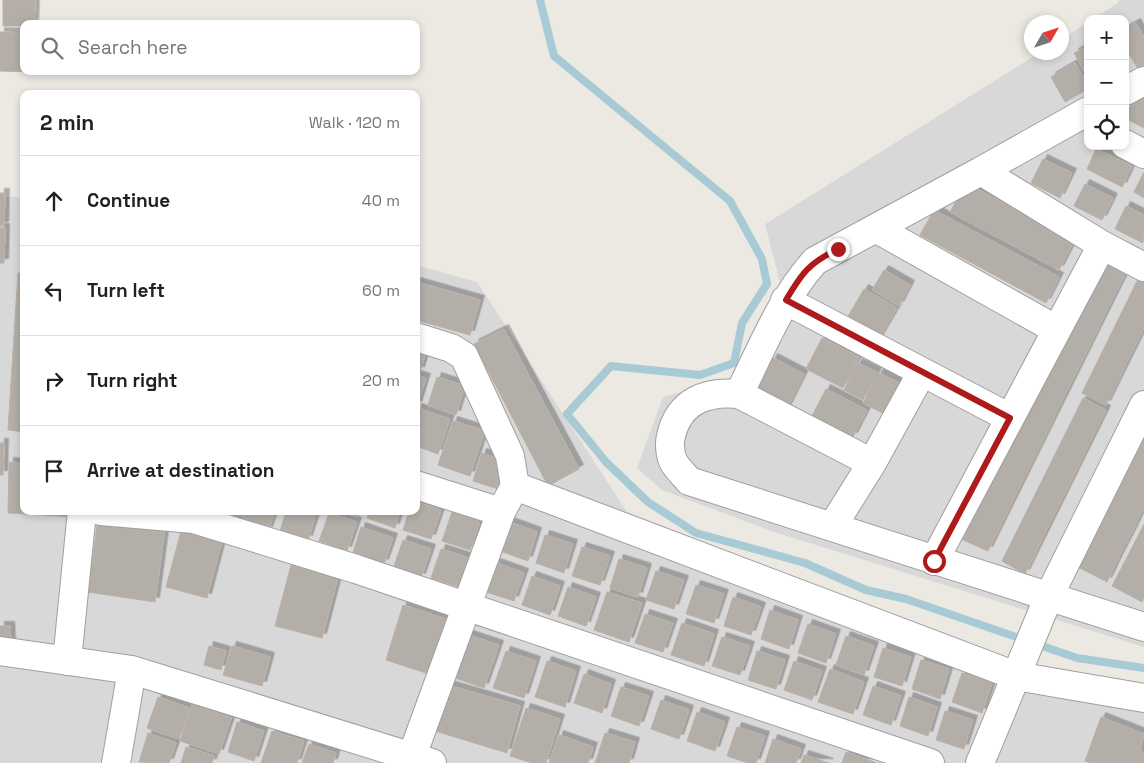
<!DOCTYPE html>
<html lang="en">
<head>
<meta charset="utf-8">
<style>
	:root { --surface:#fff; --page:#f2f2f2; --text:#202124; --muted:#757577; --line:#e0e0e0 }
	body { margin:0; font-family:"Space Grotesk",sans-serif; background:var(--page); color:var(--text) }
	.controls { position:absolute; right:15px; top:15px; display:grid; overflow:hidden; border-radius:10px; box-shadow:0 2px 8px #0003 }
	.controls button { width:45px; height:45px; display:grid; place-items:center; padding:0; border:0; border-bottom:1px solid var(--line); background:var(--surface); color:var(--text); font:25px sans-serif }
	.compass { position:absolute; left:1024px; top:15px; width:45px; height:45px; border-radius:50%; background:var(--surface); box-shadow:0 2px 8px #0003; rotate:51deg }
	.stop { position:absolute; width:15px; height:15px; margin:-11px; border:4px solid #ae1919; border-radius:50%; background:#fff }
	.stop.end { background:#ae1919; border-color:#fff; box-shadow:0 1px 5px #0008 }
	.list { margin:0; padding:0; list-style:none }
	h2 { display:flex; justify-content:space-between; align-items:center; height:65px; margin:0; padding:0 20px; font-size:21px }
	h2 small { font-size:16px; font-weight:400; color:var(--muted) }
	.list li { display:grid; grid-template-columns:32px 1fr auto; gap:15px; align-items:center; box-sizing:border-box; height:90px; padding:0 20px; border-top:1px solid var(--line) }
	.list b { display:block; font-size:19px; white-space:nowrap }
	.list em { font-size:16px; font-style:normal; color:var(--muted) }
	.icon { flex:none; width:28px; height:28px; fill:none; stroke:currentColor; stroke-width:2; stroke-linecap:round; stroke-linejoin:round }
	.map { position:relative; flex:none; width:1144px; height:763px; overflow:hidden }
	.search { position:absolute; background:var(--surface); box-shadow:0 2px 8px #0003; left:20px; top:20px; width:400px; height:55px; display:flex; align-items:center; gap:12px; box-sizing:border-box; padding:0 18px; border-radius:10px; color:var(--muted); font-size:19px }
	.panel { position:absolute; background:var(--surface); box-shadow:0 2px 8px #0003; left:20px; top:90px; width:400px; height:425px; border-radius:10px }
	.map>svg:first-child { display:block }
	.residential { fill:#d9d8d8 }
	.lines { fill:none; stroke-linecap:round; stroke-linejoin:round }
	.stream { stroke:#a8cad4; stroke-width:8 }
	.building { fill:#b4aea8; stroke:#bbb0a7; filter:url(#shadow) }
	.minor-casing { stroke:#9f9f9f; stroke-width:30 }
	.minor { stroke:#fff; stroke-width:28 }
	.route { stroke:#ae1919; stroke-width:6 }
</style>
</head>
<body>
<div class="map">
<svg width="1144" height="763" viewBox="0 0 1144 763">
	<defs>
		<filter id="shadow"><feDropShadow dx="4.5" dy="-4.5" stdDeviation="0" flood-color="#0004"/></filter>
	</defs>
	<rect width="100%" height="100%" fill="#ece8e2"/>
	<path class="residential" d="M1119 0H1144V647L774 532 662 490 637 468 663 397 734 378 780 282 765 224 1039 53 1062 52V39L1088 22V146H1125V19H1093L1118 3Z
		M0 197H24V511H416V265L477 282 627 512 1015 665 1144 685V763H0Z"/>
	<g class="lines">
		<path class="stream" d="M540 0 554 56 730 201 762 259 767 284 742 323 734 363 700 375 611 366 567 414 606 462 648 502 696 533 805 563 866 590 906 599 1077 658 1144 668"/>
	</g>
	<path class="building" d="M3 0H35L34 24H24V26H3Z
		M1136 23 1144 37V65L1138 69 1125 47V29Z
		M0 32 24 33V71L32 72 0 71Z
		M1088 46V79L1074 53Z
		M1075 63 1088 84V89L1065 102 1051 77Z
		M1136 93 1144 97V128L1125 118Z
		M1096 149 1132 166 1122 187 1087 169Z
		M1043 159 1072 173 1060 198 1031 183Z
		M1144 172V198L1134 192Z
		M966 183 1074 241 1059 270 950 212Z
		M1085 184 1113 198 1102 220 1074 206Z
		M0 193H5L4 226H0Z
		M1126 206 1144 215 1143 243 1115 229Z
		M934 210 1059 277 1046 303 920 235Z
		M0 228H5L4 263H0Z
		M1103 253 1129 266 988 551 961 539Z
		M884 270 910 285 899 306 872 290Z
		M18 273H24V432L8 430Z
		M1140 275 1144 277V328L1106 405 1082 393Z
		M416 282 480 300 470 335 416 320Z
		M864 289 897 308 877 342 844 323Z
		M504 329 579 469 548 486 474 344Z
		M822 338 859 357 843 388 806 369Z
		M416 342 428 346 420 371 416 370Z
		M773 358 804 374 786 410 755 395Z
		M858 363 877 372 863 400 844 390Z
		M879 373 909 388 894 419 863 403Z
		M416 375 426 378 417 406 416 405Z
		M437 377 465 386 456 415 428 405Z
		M826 389 867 410 853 437 812 416Z
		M1083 398 1106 410 1025 574 1002 561Z
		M417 408 450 419 438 454 416 446Z
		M453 421 485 431 470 476 438 465Z
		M1141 441 1144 443V475L1128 466Z
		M0 443H4L3 475H0Z
		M482 453 510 463 501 490 473 481Z
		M9 462 24 463V511H75V517L8 513Z
		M1128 466 1144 475V507L1115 491Z
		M1115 491 1144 507 1132 532 1102 516Z
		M416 502 441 510 431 539 403 530 409 511H416Z
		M202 511H240L236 523Z
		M244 511H275L268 531 240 522Z
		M286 511H317L308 540 280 531Z
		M340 511H359L357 517Z
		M370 511H400L395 528 367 518Z
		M452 512 480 521 470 550 442 541Z
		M329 513 357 522 347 551 319 541Z
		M1102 516 1132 532 1119 557 1089 541Z
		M98 518 165 527 155 602 88 592Z
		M509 522 537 532 528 561 500 551Z
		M1144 524V539L1138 536Z
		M361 527 393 538 384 564 353 553Z
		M181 531 222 541 207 598 166 587Z
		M545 535 573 544 564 573 536 563Z
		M1138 536 1144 539V571L1125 561Z
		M403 540 431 549 421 578 393 569Z
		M1089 541 1119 557 1107 582 1076 566Z
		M582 547 610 556 600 585 572 576Z
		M441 549 469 558 459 587 431 578Z
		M619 559 647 568 638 597 610 588Z
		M1125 561 1144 571V597L1142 602 1112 586Z
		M496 563 524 573 514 601 486 592Z
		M291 565 338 577 322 638 275 626Z
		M656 571 684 580 674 609 646 600Z
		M532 576 560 586 550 615 522 605Z
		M696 585 724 594 714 623 686 614Z
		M568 587 596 597 586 626 558 616Z
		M607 592 642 603 629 642 594 630Z
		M733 597 761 607 751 635 724 626Z
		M403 605 446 619 429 674 386 660Z
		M770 610 798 620 789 649 761 639Z
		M645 614 673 623 663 652 635 643Z
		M682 623 714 634 704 666 671 655Z
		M808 624 836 634 826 663 798 653Z
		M0 626H10L11 643 0 644Z
		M466 634 499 645 484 688 452 677Z
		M846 636 874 646 864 675 836 665Z
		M722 637 750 646 740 675 712 666Z
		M209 646 226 651 221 670 204 665Z
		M232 646 270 657 262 686 223 675Z
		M883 648 911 657 902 686 874 677Z
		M506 651 536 661 524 698 493 688Z
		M757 651 785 660 776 689 748 680Z
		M921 660 949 669 940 699 912 689Z
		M547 661 576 671 565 707 535 697Z
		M794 661 822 671 812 700 784 690Z
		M830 669 864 682 853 714 818 702Z
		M962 673 992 683 982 713 952 702Z
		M584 674 611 684 602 713 574 703Z
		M448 685 520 706 507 753 435 731Z
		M873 686 901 696 891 725 863 715Z
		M621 687 649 696 639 726 611 716Z
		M158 697 189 708 179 739 147 728Z
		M909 697 937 707 928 736 900 726Z
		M194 700 233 713 219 754 180 741Z
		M661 700 689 710 679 739 651 729Z
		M526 708 560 719 546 763H532L510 756Z
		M945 711 973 720 964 749 936 740Z
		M697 712 725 722 715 751 687 741Z
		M1101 717 1144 734 1140 751 1144 753V763H1091L1085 761Z
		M237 722 264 731 254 761 228 752Z
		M737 727 765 736 756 763H748L727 756Z
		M272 731 304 741 297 763H261Z
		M148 733 176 743 169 763 139 762Z
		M605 733 635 742 629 763H595Z
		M559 735 593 747 588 763H549Z
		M773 739 801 749 796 763H765Z
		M309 744 336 753 333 763H302Z
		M186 747 214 756 212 763H181Z
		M846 752 877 763H842Z
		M804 755 829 763H801Z"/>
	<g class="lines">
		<defs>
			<path id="minor" d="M1125 91 1144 81
				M1088 111 981 171 1102 245 1144 267
				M1125 144 1144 154
				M981 171 815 261C781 299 762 348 739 394 706 391 679 401 671 436 669 443 670 456 674 463 678 469 684 475 689 481L1144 627
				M877 229 1057 330
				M785 300 1010 418
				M739 394 872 463
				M416 485 501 512
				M515 486 1016 676 1144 698
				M101 511 194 519 356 569 930 763
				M832 527 872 463 922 372
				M934 561 1102 245
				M0 651 132 670 432 763
				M67 661 82 511
				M412 756 501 512 515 486 510 456 464 356 451 348 416 337
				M116 763 132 670
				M980 763 1049 596 1144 405"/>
		</defs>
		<use href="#minor" class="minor-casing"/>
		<use href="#minor" class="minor"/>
	</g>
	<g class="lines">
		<path class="route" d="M838 249C809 263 802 273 786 300L1010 418 934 561"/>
	</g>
</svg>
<div class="controls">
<button>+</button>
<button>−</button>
<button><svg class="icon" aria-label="locate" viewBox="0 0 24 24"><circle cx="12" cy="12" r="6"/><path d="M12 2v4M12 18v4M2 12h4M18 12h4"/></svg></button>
</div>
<svg class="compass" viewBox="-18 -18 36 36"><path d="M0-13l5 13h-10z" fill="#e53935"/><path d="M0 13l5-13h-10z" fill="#757577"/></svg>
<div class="stop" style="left:934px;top:561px"></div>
<div class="stop end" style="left:838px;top:249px"></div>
<div class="search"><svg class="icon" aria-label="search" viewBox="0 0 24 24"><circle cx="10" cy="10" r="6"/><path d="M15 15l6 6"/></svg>Search here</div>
<section class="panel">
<h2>2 min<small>Walk · 120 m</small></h2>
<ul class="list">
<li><svg class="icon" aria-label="ahead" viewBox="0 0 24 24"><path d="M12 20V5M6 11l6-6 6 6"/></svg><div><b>Continue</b></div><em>40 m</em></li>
<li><svg class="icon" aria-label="left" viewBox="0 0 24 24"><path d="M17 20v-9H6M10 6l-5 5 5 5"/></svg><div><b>Turn left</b></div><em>60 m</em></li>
<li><svg class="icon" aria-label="right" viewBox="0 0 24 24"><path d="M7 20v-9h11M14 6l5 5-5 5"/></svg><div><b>Turn right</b></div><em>20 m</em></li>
<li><svg class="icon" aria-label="arrive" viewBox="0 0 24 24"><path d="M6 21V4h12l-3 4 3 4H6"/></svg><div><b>Arrive at destination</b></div></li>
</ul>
</section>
</div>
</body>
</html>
